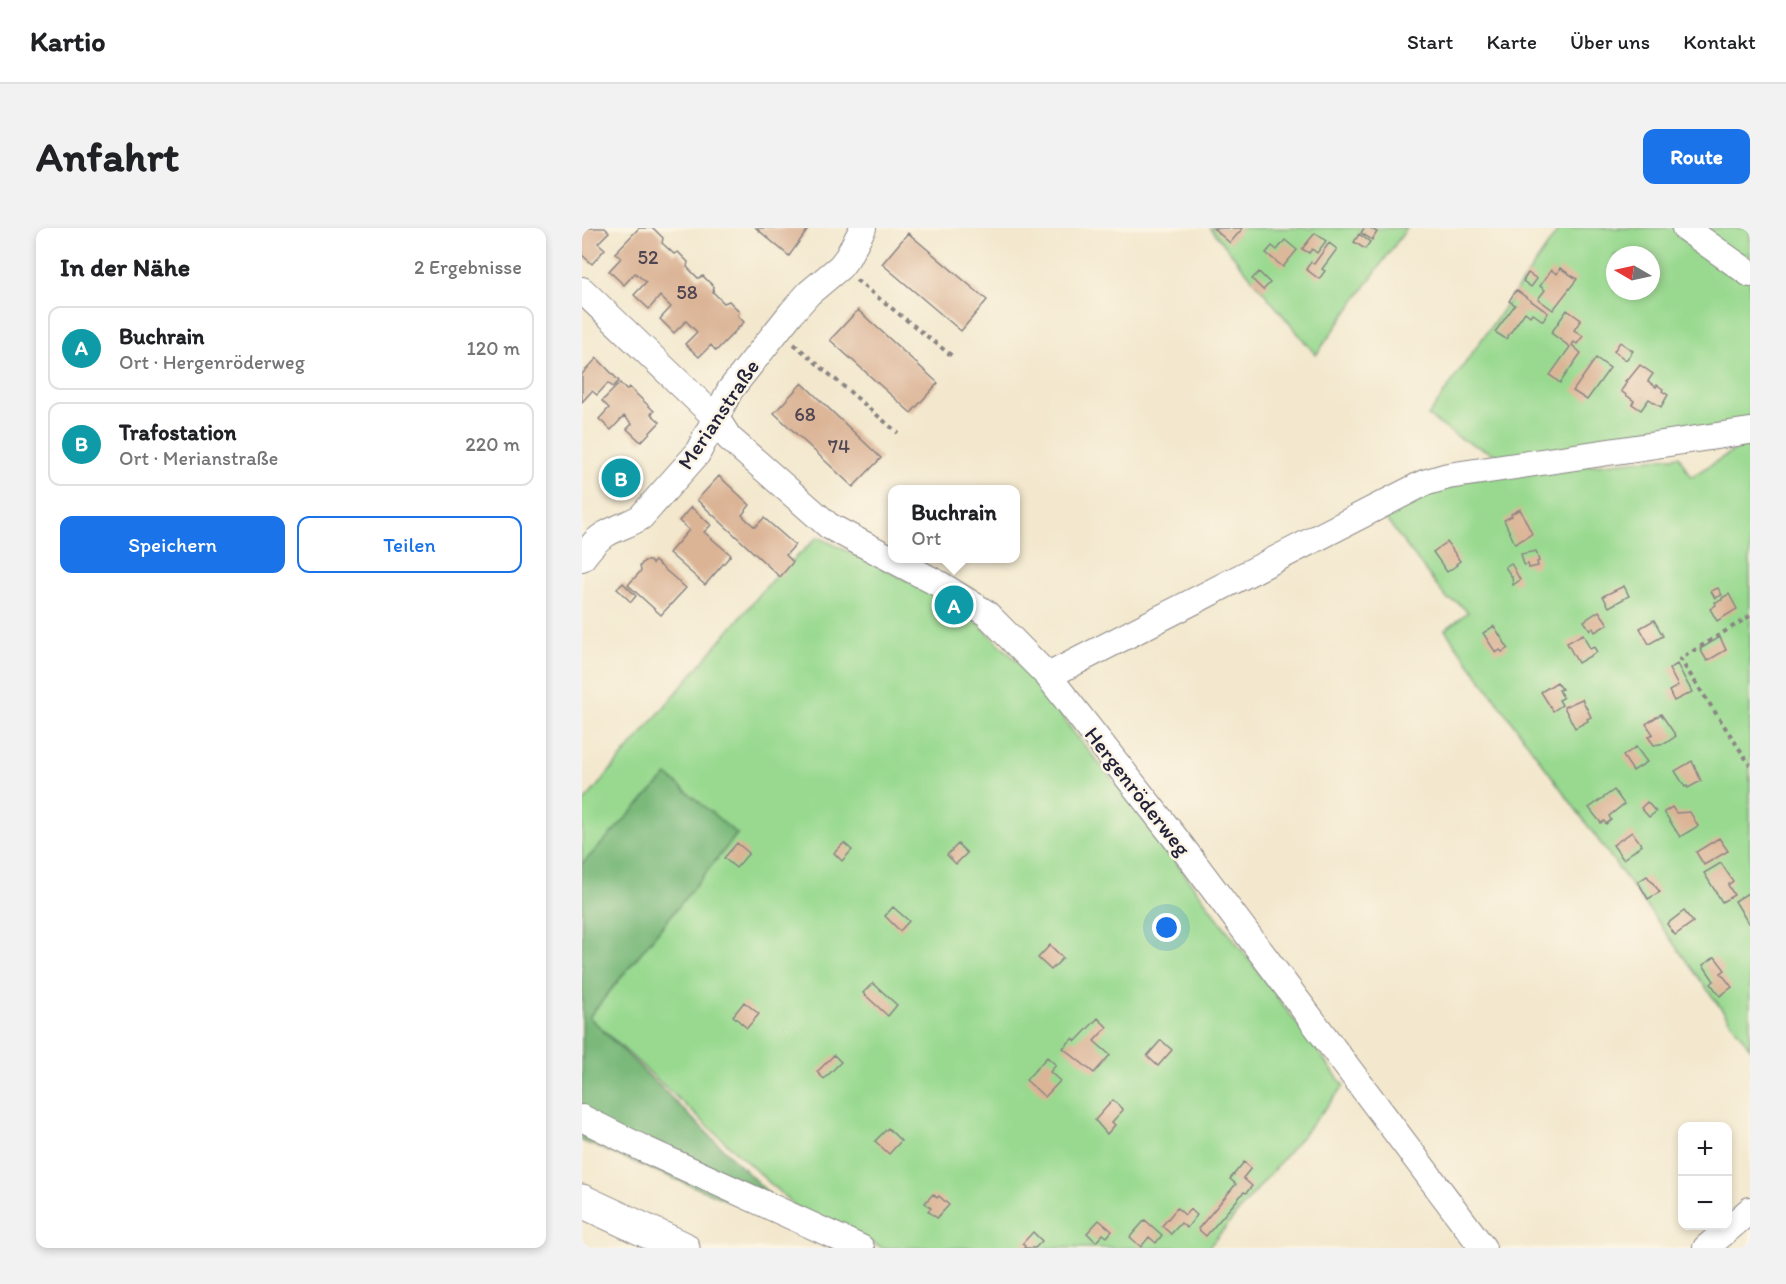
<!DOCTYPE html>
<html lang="de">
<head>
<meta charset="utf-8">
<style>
	:root { --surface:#fff; --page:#f2f2f2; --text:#202124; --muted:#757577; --line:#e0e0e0; --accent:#1a73e8 }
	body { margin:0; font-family:Itim,sans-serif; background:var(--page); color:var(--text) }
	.controls { position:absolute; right:18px; bottom:18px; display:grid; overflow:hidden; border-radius:12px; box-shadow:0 3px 9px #0003 }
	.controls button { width:54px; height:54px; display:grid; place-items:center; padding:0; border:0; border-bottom:2px solid var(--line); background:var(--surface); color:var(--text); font:30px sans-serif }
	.compass { position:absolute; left:1024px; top:18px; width:54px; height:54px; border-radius:50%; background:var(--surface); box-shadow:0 3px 9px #0003; rotate:279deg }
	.you { position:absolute; left:585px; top:700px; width:21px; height:21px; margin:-15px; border:4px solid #fff; border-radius:50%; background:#1a73e8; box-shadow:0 0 0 9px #1a73e833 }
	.badge { display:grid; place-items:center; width:39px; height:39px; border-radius:50%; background:var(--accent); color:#fff; font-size:20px; font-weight:700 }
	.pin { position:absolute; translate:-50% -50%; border:3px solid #fff; box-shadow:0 2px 6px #0006 }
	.popup { position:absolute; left:306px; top:257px; width:132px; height:78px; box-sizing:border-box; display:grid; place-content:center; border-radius:12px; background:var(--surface); filter:drop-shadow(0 2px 4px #0005); font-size:20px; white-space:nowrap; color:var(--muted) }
	.popup b { font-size:22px; color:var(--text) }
	.popup::after { content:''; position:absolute; left:50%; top:100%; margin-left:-12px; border:12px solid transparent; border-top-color:var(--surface) }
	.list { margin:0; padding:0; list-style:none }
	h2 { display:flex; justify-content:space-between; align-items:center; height:78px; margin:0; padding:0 24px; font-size:26px }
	h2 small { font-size:20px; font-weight:400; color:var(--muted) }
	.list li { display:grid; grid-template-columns:39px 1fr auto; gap:18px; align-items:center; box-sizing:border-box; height:84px; margin:0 12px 12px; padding:0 12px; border:2px solid var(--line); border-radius:12px }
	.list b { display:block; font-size:22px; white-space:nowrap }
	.list p { margin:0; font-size:20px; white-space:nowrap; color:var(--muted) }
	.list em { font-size:20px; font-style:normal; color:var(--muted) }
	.actions { display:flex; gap:12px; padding:18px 24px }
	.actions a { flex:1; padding:14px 0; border:2px solid var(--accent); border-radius:12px; text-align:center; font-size:21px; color:var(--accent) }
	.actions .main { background:var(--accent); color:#fff }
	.map { position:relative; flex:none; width:1168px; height:1020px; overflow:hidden; border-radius:12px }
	header { display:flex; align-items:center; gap:36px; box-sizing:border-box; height:84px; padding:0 30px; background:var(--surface); border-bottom:2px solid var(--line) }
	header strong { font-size:28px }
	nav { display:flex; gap:33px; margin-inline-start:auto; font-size:21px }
	.intro { display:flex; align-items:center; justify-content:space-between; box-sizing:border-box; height:144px; padding:0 36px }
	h1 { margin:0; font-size:42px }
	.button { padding:15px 27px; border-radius:12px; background:var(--accent); color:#fff; font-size:21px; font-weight:700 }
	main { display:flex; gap:36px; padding:0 36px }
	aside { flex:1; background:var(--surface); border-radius:12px; box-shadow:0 3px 9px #0003 }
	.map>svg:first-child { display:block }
	.green { fill:#98d98f; stroke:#5d7e65; stroke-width:1.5; fill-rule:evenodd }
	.forest { fill:#7ab97a; stroke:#4e6e5a; stroke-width:1.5 }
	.building { fill:#dbb496 }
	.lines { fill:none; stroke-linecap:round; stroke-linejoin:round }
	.minor-casing { stroke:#8a8584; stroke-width:28 }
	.highway-casing { stroke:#8a8584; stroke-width:35 }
	.path { stroke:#8a8584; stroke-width:4; stroke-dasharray:4.5 4.5; stroke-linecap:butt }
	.minor { stroke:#fff; stroke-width:26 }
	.highway { stroke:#fff; stroke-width:33 }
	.labels { text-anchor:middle; stroke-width:5; stroke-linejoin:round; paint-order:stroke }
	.number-label { font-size:20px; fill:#504652 }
	.street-label { font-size:22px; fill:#22223b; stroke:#fcf5e5 }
</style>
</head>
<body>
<header>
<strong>Kartio</strong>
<nav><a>Start</a><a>Karte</a><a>Über uns</a><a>Kontakt</a></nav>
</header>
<div class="intro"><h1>Anfahrt</h1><a class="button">Route</a></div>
<main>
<aside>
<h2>In der Nähe<small>2 Ergebnisse</small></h2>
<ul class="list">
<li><span class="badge" style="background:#0f9aa8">A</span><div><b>Buchrain</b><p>Ort · Hergenröderweg</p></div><em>120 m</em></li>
<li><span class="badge" style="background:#0f9aa8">B</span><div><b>Trafostation</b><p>Ort · Merianstraße</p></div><em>220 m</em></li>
</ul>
<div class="actions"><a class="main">Speichern</a><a>Teilen</a></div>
</aside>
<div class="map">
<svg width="1168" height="1020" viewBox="0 0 1168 1020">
	<rect width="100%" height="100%" fill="#fcf5e5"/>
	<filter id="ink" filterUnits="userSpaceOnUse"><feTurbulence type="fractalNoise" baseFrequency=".0167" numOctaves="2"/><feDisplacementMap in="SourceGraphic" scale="12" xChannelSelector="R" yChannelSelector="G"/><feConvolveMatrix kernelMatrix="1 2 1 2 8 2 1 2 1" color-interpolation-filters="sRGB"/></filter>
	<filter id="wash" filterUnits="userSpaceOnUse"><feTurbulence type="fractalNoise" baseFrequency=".008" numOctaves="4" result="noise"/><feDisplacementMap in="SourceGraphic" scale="24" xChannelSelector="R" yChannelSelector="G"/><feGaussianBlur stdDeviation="1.35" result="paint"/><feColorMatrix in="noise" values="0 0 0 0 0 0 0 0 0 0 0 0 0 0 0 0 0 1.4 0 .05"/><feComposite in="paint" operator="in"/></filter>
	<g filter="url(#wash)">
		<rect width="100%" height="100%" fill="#f3e8ce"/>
		<path class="green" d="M628 0H825L734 127Z
			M978 0H1168V194L923 231 879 211 846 188ZM1033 27H1069V63H1033Z
			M1168 217V820L863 402 886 384 875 374 865 371 803 290 807 282 890 250 1097 228 1109 249 1159 218Z
			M236 309 351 365 396 395 454 452 492 505 541 564 762 858 626 1020H301L214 979 7 789 155 606 0 636V576L189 353Z"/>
		<path class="forest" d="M85 547 155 606 7 789 228 1006 0 913V636Z"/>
		<g id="blocks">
			<path class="building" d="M0 0H23L27 4 16 15 23 21 10 36 0 27Z
				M57 0H71L81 10 80 15 92 26 96 24 106 34 105 39 116 50 121 48 132 59 131 64 142 75 147 73 157 83 156 88 162 94 134 123 129 117 117 129 103 116 115 104 104 93 92 105 78 91 89 79 78 68 67 81 52 67 64 54 53 45 42 57 27 43 39 30 33 25Z
				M174 0H227L207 28Z
				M631 0H658L660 1 648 15Z
				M782 0H788L795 4 790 12 779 5Z
				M326 5 405 72 379 103 300 36Z
				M733 5 744 13 735 25 730 21 727 25 720 21Z
				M777 6 788 14 783 21 772 14Z
				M703 12 715 22 701 39 684 25 690 18 695 22Z
				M747 15 755 21 740 41 743 43 737 51 724 41 729 34 732 36Z
				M978 40 995 51 971 82 956 71 963 62 958 58 969 42 975 46Z
				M677 44 688 55 681 62 670 51Z
				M946 45 955 51 949 59 941 53Z
				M934 62 966 85 961 93 950 85 948 88 943 84 924 111 913 104 933 77 927 73Z
				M276 82 356 155 329 185 248 112Z
				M985 82 999 92 992 102 1001 108 995 116 992 114 990 117 999 125 978 155 968 147 988 119 969 105Z
				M1038 114 1051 123 1044 132 1032 123Z
				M15 130 37 153 31 159 26 155 15 167 10 163 0 174V146Z
				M1014 130 1028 140 1005 172 991 163Z
				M1058 137 1071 146 1066 153 1074 159 1075 157 1081 161 1080 163 1086 167 1079 179 1067 171 1059 182 1050 176 1052 173 1039 163 1045 154 1043 153 1045 151 1046 152Z
				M38 155 44 162 47 159 72 183 69 186 78 194 59 214 45 201 50 196 42 188 29 202 17 191 27 180 20 173Z
				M220 155 299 230 271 259 192 185Z
				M36 242 47 252 42 257 31 248Z
				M137 248 168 277 160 287 166 293 173 299 182 290 213 317 204 327 211 334 198 349 115 272Z
				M109 279 129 297 122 304 149 327 123 357 87 325 107 302 97 293Z
				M938 281 950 306 933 316 922 292 930 288 929 286Z
				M865 314 878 333 874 336 875 337 865 344 851 324Z
				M954 323 957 333 955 334 956 338 947 340 946 336 942 337 939 326Z
				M62 333H68L70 336 73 333 104 360 79 387 46 357 59 343 58 338Z
				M929 335 938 352 931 357 930 349 923 339Z
				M41 355 54 368 49 374 35 361Z
				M1042 358 1047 368 1027 379 1021 368Z
				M1136 360 1140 367 1133 370 1129 363Z
				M1147 366 1155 381 1135 393 1128 381 1134 377 1133 374 1140 372V370Z
				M1017 383 1026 396 1013 404 1011 400 1008 402 1002 393Z
				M1072 392 1081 408 1067 416 1058 400Z
				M912 398 926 420 920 424 918 422 914 425 901 405Z
				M1001 406 1008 421 1012 419 1015 424 996 435 985 415Z
				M1138 409 1144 422 1125 433 1118 421Z
				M1095 436 1110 464 1092 473 1087 463 1096 458 1087 441Z
				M975 454 980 461 977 462 981 470 977 472 980 477 971 483 959 464Z
				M1000 471 1009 489 1005 491 1006 493 993 500 982 479Z
				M1079 486 1094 508 1084 515 1072 517 1066 509 1071 506 1064 496Z
				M1054 519 1065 534 1051 543 1041 528Z
				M1110 533 1119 553 1106 560 1105 558 1103 559 1093 543Z
				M1032 562 1042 576 1027 588 1029 592 1024 596 1022 593 1019 595 1007 580Z
				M1065 574 1074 584 1067 589 1059 580Z
				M1090 579 1094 585 1108 584 1116 598 1098 609 1082 584Z
				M1050 604 1060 617 1041 631 1031 617Z
				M1137 610 1146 623 1122 637 1114 624Z
				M155 615 167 625 154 640 142 630Z
				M262 615 270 622 260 633 252 625Z
				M376 616 385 625 374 636 365 627Z
				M1139 635 1151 653 1146 657 1152 667 1140 674 1122 645Z
				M1065 648 1078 664 1066 671 1056 654Z
				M1166 665 1168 668V694L1166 695 1153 673Z
				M311 679 327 693 318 703 303 688Z
				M1102 683 1111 694 1093 707 1085 696Z
				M468 717 481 730 469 742 456 730Z
				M1133 729 1143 742 1139 745 1150 759 1138 768 1129 756 1132 753 1121 737Z
				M291 755 315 777 306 788 281 765Z
				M162 774 177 786 165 800 151 788Z
				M516 790 525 799 512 813 528 827 512 845 481 820 491 810 494 813Z
				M579 812 590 822 576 838 565 828Z
				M252 827 259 834 242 851 235 844Z
				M465 829 474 837 468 844 478 853 463 869 444 852Z
				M531 872 541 882 530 894 533 897 525 906 513 892Z
				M306 900 319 913 307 926 293 913Z
				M662 934 669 940 661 950 670 958 664 965 662 964 624 1008 616 1001 654 956 648 951Z
				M351 966 355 970 357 968 367 977 355 990 346 983 349 980 343 975Z
				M595 980 603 987 608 981 615 987 605 1000 599 995 589 1006 580 998Z
				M517 992 530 1003 525 1009 521 1006 514 1014 505 1005Z
				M563 992 580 1007 574 1015 567 1009 559 1019 548 1009Z
				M451 1004 460 1013 453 1020H442L443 1018 440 1016Z"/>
		</g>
	</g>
	<g filter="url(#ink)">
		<use href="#blocks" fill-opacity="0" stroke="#8a8584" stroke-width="1.5"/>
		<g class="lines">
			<defs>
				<path id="minor" d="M1103 0 1168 46
					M0 62 134 190 147 210 247 298 359 357 404 385 466 448 594 611 901 1020
					M0 330C7 321 14 311 24 306 36 299 48 296 59 289L115 226 148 162 210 84 227 65 258 39 265 30 281 0
					M466 448 842 255 866 248 1168 203
					M0 890 62 921 279 1020
					M1124 1020 1168 982"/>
				<path id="highway" d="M0 973 101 1020"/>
			</defs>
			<use href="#minor" class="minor-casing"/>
			<use href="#highway" class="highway-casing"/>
			<path class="path" d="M274 52 370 128
				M212 116 316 205
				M1168 388 1098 431 1168 537"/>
			<use href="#minor" class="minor"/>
			<use href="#highway" class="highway"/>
		</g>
	</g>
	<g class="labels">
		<g class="number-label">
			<text x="66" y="36">52</text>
			<text x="105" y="71">58</text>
			<text x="223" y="193">68</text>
			<text x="257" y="225">74</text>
		</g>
		<g class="street-label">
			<text transform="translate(136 186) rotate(-56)" y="8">Merianstraße</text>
			<text transform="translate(556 563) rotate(52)" y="8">Hergenröderweg</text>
		</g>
	</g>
</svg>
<div class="controls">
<button>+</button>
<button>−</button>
</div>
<svg class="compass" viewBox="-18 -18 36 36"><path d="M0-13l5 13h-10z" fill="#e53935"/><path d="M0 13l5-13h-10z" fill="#757577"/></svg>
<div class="you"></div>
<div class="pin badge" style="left:372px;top:377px;background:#0f9aa8">A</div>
<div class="popup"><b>Buchrain</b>Ort</div>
<div class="pin badge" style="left:39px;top:250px;background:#0f9aa8">B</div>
</div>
</main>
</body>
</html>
